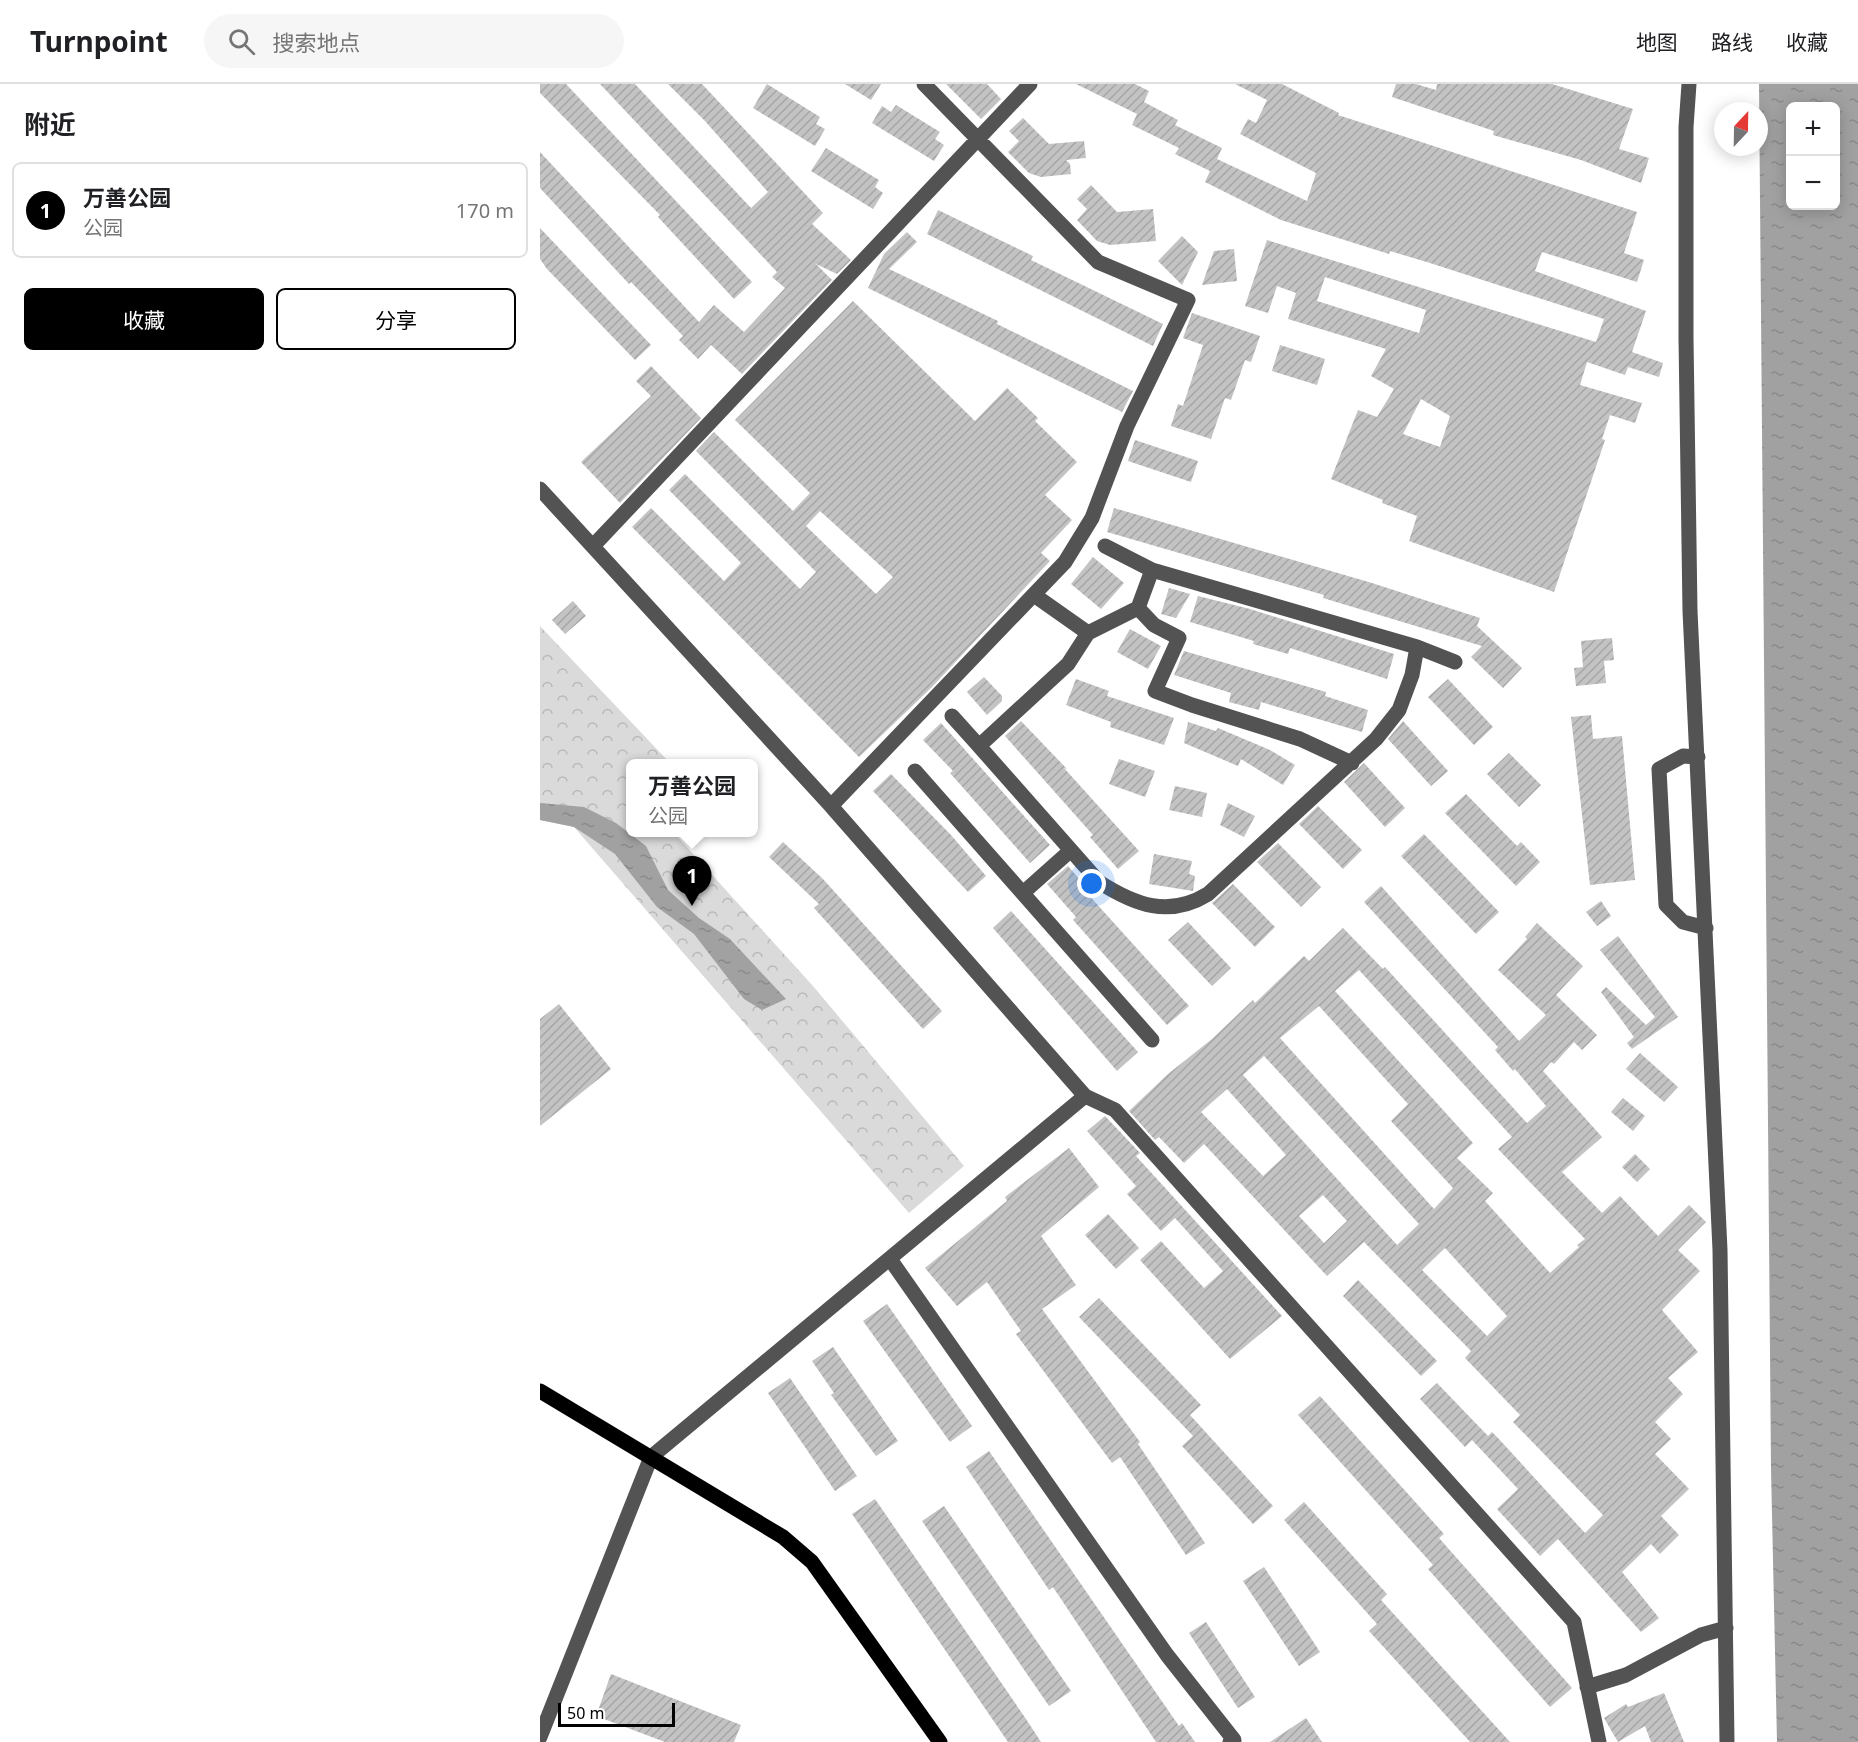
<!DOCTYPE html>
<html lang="zh">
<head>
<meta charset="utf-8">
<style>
	:root { --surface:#fff; --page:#f6f6f6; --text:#202124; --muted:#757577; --line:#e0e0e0; --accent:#000 }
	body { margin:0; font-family:"Noto Sans","Noto Sans SC",sans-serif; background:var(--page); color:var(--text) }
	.controls { position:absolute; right:18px; top:18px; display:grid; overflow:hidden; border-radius:9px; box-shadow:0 3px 15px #0003 }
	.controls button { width:54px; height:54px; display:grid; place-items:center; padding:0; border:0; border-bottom:2px solid var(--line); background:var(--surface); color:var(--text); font:30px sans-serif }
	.compass { position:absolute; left:1174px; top:18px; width:54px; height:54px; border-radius:50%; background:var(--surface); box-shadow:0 3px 15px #0003; rotate:22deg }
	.scale { position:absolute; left:18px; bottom:15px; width:117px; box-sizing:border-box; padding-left:6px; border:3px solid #000; border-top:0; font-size:16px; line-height:21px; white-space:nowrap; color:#000; -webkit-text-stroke:4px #fff; paint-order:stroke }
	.you { position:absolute; left:552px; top:800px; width:21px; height:21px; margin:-15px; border:4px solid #fff; border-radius:50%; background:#1a73e8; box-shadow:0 0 0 9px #1a73e833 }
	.badge { display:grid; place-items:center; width:39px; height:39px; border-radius:50%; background:var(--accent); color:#fff; font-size:20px; font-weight:700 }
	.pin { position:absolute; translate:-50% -50px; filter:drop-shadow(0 2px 3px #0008) }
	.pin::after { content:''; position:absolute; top:32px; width:21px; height:18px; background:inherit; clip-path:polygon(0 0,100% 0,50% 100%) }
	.popup { position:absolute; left:86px; top:675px; width:132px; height:78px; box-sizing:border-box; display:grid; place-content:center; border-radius:9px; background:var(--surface); filter:drop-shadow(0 2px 4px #0005); font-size:20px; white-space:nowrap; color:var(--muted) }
	.popup b { font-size:22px; color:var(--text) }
	.popup::after { content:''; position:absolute; left:50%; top:100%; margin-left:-12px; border:12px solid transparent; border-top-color:var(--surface) }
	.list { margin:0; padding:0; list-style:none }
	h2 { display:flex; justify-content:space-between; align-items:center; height:78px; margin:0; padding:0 24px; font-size:26px }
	h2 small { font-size:20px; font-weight:400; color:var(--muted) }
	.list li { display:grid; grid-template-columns:39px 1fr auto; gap:18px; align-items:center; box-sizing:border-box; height:96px; margin:0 12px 12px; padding:0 12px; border:2px solid var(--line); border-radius:9px }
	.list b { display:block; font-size:22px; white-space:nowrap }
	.list p { margin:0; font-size:20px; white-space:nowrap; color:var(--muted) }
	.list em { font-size:20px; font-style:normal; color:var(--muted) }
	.actions { display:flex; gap:12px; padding:18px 24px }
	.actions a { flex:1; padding:14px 0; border:2px solid var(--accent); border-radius:9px; text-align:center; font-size:21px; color:var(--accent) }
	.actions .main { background:var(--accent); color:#fff }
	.icon { flex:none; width:33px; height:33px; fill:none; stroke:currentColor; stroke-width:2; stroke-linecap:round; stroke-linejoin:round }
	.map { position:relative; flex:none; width:1318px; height:1658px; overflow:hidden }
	header { display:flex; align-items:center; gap:36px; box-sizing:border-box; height:84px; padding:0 30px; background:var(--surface); border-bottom:2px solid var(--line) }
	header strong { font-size:28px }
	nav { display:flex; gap:33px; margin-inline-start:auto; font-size:21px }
	.search { width:420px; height:54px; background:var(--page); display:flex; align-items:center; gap:15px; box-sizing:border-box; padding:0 21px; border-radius:33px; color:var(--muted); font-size:22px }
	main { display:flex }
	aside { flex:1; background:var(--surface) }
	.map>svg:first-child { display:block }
	.park { fill:url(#park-crowns) }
	.water { fill:url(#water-ripples); fill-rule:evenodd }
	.building { fill:url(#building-hatch); fill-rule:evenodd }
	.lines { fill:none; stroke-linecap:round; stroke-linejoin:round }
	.minor { stroke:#535353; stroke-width:15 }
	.major { stroke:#000; stroke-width:15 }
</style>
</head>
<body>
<header>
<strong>Turnpoint</strong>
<div class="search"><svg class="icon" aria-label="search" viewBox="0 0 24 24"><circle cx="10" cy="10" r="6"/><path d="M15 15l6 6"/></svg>搜索地点</div>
<nav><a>地图</a><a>路线</a><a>收藏</a></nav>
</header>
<main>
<aside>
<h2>附近<small></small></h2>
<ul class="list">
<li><span class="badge">1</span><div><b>万善公园</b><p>公园</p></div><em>170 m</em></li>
</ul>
<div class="actions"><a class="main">收藏</a><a>分享</a></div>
</aside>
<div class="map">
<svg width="1318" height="1658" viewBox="0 0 1318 1658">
	<defs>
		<pattern id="park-crowns" width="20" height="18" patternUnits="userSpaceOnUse" patternTransform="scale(1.5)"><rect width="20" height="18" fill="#dadada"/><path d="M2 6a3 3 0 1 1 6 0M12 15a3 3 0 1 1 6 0" fill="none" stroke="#b9b9b9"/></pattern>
		<pattern id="water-ripples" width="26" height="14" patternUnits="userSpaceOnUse" patternTransform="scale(1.5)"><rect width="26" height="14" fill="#a1a1a1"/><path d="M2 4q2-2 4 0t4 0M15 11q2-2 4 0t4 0" fill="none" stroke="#898989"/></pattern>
		<pattern id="building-hatch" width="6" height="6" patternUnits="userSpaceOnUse" patternTransform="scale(1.5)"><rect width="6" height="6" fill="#c3c3c3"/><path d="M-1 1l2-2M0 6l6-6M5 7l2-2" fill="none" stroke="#a6a6a6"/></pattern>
	</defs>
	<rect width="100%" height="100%" fill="#fff"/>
	<path class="park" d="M0 542 130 679 90 680V748L134 749 273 902 424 1082 369 1129 34 743 0 736Z"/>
	<path class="water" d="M1219 0H1318V1658H1237L1231 1385ZM1250 22H1296V122H1250Z
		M0 719 44 723 76 739 106 762 128 806 159 834 190 855 246 915 222 926 204 915 154 850 117 823 75 770 34 743 0 736Z"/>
	<path class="building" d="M0 0H26L212 198 194 215 118 133 120 131 0 9Z
		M60 0H95L211 124 228 108 164 36 128 0H162L283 129 272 140 311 176 297 190 276 180 292 196 202 290 171 261 158 275 139 256 143 252 91 198 89 200 0 104V68L159 238 174 221 204 248 245 204 232 193 237 188Z
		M227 0 280 33 276 40 285 45 275 62 213 24Z
		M305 0H341L331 16Z
		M406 0H447L461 15 441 35Z
		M536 0H595L609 7 604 18 638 36 635 41 682 64 677 75 767 117 776 89 700 50 708 35 716 39 727 16 695 0H742L799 29 798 31 1097 128 1084 169 1104 176 1097 198 1002 168 995 187 1106 227 1092 268 1123 279 1119 293 1088 283 1085 291 1047 278 1040 301 1102 319 1095 339 1070 331 1062 355 1065 356 1014 508 869 457 877 432 842 419 843 416 791 395 818 326 837 333 854 305 831 292 846 265 748 235 756 209 737 202 728 229 705 222 727 156 1056 258 1064 235 890 179 850 167 849 170 741 136 665 98 670 87 635 70 639 64 592 41 597 30ZM785 193 886 226 879 249 777 217ZM881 315 910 332 900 363 863 350Z
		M856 0H876L896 6 897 0H1012L1093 25 1079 65 1109 74 1101 99 1041 76 953 51 954 47 852 13Z
		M356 21 400 48 395 55 404 61 394 77 332 39 342 22 351 28Z
		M483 34 509 60 544 57 546 74 526 76 530 80 531 90 501 93 489 89 468 68 479 57 469 47Z
		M286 64 339 96 335 103 343 109 333 125 271 87Z
		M551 101 577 128 613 125 616 157 570 161 557 157 537 136 547 125 537 115Z
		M398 126 493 172 491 176 623 240 613 262 387 150Z
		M0 144 111 261 95 276 7 185 0 175Z
		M367 148 377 158 349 185 458 237 457 240 593 307 582 328 328 204 344 170Z
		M642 152 658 168 642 201 618 177Z
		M694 165 697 197 662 201 674 167Z
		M313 217 435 337 467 304 498 334 495 337 537 378 505 411 532 436 501 469 510 477 391 604 319 673 92 443 111 424 184 497 201 479 129 406 145 390 260 505 276 488 156 367 174 348 253 427 270 409 195 336ZM280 427 353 493 336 510 266 442Z
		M652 229 720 252 711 278 705 276 691 316 685 314 671 355 631 342 638 320 643 322 663 261 643 254Z
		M740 261 785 275 777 301 732 287Z
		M111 282 161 334 80 419 41 378 111 312 96 297Z
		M595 356 658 377 651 398 588 377Z
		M574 424 832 499 940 534 937 542 982 584 963 604 931 573 942 562 783 514 784 511 567 448Z
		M553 473 584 499 561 525 531 500Z
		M629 504 650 510 636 534 621 530Z
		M658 512 710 525 854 570 847 595 750 564 748 570 713 560 714 557 650 538Z
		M33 517 46 532 25 550 12 536Z
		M590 545 621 562 608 585 577 568Z
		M1072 554 1074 576 1064 577 1066 599 1036 602 1034 584 1043 583 1041 557Z
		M644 567 786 608 785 612 828 626 822 648 721 618 719 626 689 618 691 609 634 591Z
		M444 593 462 612V617L447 631 427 608Z
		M536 595 569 607 567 612 634 634 624 661 570 643 571 638 526 621Z
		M908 595 953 643 934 661 888 613Z
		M1051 631 1053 655 1082 652 1095 796 1050 801 1031 633Z
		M481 637 527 685 524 684 599 767 578 785 550 753 553 751 465 652Z
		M863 637 908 687 891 702 848 655Z
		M648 638 676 647 678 644 730 666 755 681 743 701 701 675 698 682 644 659Z
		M401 639 510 761 490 779 410 689 413 687 383 656Z
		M969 669 1001 701 979 723 947 690Z
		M579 675 615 687 605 713 569 700Z
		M824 679 865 724 845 743 804 698Z
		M351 690 411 751 446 792 428 808 333 707Z
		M635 702 667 709 662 733 629 726Z
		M926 710 977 762 981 758 1000 778 976 802 905 729Z
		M688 719 715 732 704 753 680 741Z
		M778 722 822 766 803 785 759 740Z
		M884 750 959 828 936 850 861 772Z
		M243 758 283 795 402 927 383 945 274 824 279 820 229 773Z
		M738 759 781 803 761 823 717 778Z
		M614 770 652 777 649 790 655 792 653 807 609 800Z
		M528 782 547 804 545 807 649 922 627 941 533 836 536 833 507 800Z
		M693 800 735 843 715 863 672 819Z
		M841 802 979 957 1006 931 958 886 987 855 985 853 997 839 1043 882 1016 911 1057 951 1042 966 1034 958 1014 980 1011 978 1003 987 1062 1053 1022 1088 1062 1129 1080 1112 1118 1152 1149 1121 1166 1138 1138 1166 1160 1187 1122 1226 1158 1268 1128 1294 1143 1310 1115 1338 1131 1355 1115 1370 1149 1405 1121 1432 1139 1451 1120 1470 1111 1460 1082 1488 1119 1534 1101 1548 1018 1455 1000 1472 957 1425 978 1405 932 1356 925 1363 880 1315 897 1299 948 1352 952 1348 958 1354 1045 1449 1063 1431 973 1338 980 1331 925 1274 931 1267 824 1158 787 1192 664 1060 644 1079 619 1053 615 1056 589 1027 628 990 672 955 713 916 715 919 764 872 769 877 803 844 843 885 845 883 987 1039 1006 1022 975 985 973 987 955 966 958 963 824 818ZM819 886 972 1053 958 1065 1045 1155 1037 1161 1039 1163 1010 1189 945 1117 953 1109 917 1074 933 1059 795 907ZM779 922 868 1020 851 1037 913 1104 894 1125 740 954ZM724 972 879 1140 857 1161 703 991ZM687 1005 746 1071 723 1092 661 1028ZM783 1111 807 1137 784 1159 759 1132ZM905 1164 967 1232 947 1252 882 1186Z
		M1061 817 1071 832 1057 842 1046 828Z
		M471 827 598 968 577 987 453 844Z
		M648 838 691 884 672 902 628 856Z
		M1078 852 1138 933 1092 965 1087 959 1094 953 1061 908 1066 903 1106 941 1115 933 1060 866Z
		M19 920 71 985 0 1042V935Z
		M1100 969 1138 1003 1124 1018 1086 985Z
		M1083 1014 1105 1032 1093 1047 1071 1028Z
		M565 1032 600 1069 596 1072 742 1232 690 1275 600 1176 621 1157 664 1204 683 1187 635 1134 621 1147 587 1110 596 1102 547 1047Z
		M529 1064 559 1103 501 1152 536 1201 502 1225 600 1358 598 1360 665 1459 646 1471 580 1373 572 1379 476 1250 481 1247 447 1198 417 1222 385 1184 467 1117 465 1113Z
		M1095 1070 1110 1085 1097 1098 1082 1083Z
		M568 1130 599 1164 576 1185 545 1151Z
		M818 1196 897 1277 881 1292 803 1212Z
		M559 1214 661 1321 650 1331 733 1422 713 1440 642 1362 653 1352 539 1233Z
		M347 1220 432 1342 410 1358 323 1237Z
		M293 1263 358 1357 336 1372 291 1311 294 1309 272 1277Z
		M250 1294 317 1392 295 1407 228 1309Z
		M780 1312 904 1450 899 1454 1032 1604 1010 1623 888 1485 893 1481 758 1331Z
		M449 1367 639 1642 642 1639 655 1658H616L513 1503 509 1506 426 1383Z
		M335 1415 486 1635 501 1658H468L312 1430Z
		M764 1418 847 1510 841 1516 970 1658H930L829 1547 837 1540 744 1436Z
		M404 1422 531 1607 509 1622 382 1437Z
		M724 1483 780 1568 759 1582 703 1497Z
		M666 1538 715 1613 698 1624 649 1549Z
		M71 1590 201 1641 194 1658H125L56 1632Z
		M1124 1609 1144 1658H1111L1105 1642 1078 1658 1064 1634 1086 1620 1088 1623Z
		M766 1634 782 1658H730Z"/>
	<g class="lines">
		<path class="minor" d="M1149 0 1146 43V254L1150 527 1180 1166 1187 1658
			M0 405 291 722 545 1012 575 1026 1034 1538 1059 1658
			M54 461 490 0
			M565 462 612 486 877 563 915 578
			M612 486 598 524 614 541 639 554 615 607 652 621 760 655 812 679
			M494 511 548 549
			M412 632 439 662 528 580 548 549 598 524
			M439 662 559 798C595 821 629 834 668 810L836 655 859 626 872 591 877 563
			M1158 673 1143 672 1119 685 1126 821 1143 838 1166 844
			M375 687 612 956
			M291 722 525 478 552 434 587 342 648 216 558 178 384 0
			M484 808 530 767
			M350 1175 627 1571 694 1656 690 1658
			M1047 1603 1086 1591 1161 1551 1186 1544
			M0 1653 111 1373 545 1012"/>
		<path class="major" d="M0 1307 243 1453 272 1478 400 1658"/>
	</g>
</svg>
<div class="controls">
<button>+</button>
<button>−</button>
</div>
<svg class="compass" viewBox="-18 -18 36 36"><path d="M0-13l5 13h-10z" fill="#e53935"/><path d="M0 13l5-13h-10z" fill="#757577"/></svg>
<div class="scale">50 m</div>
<div class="you"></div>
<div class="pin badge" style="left:152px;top:822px">1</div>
<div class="popup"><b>万善公园</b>公园</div>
</div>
</main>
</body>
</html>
